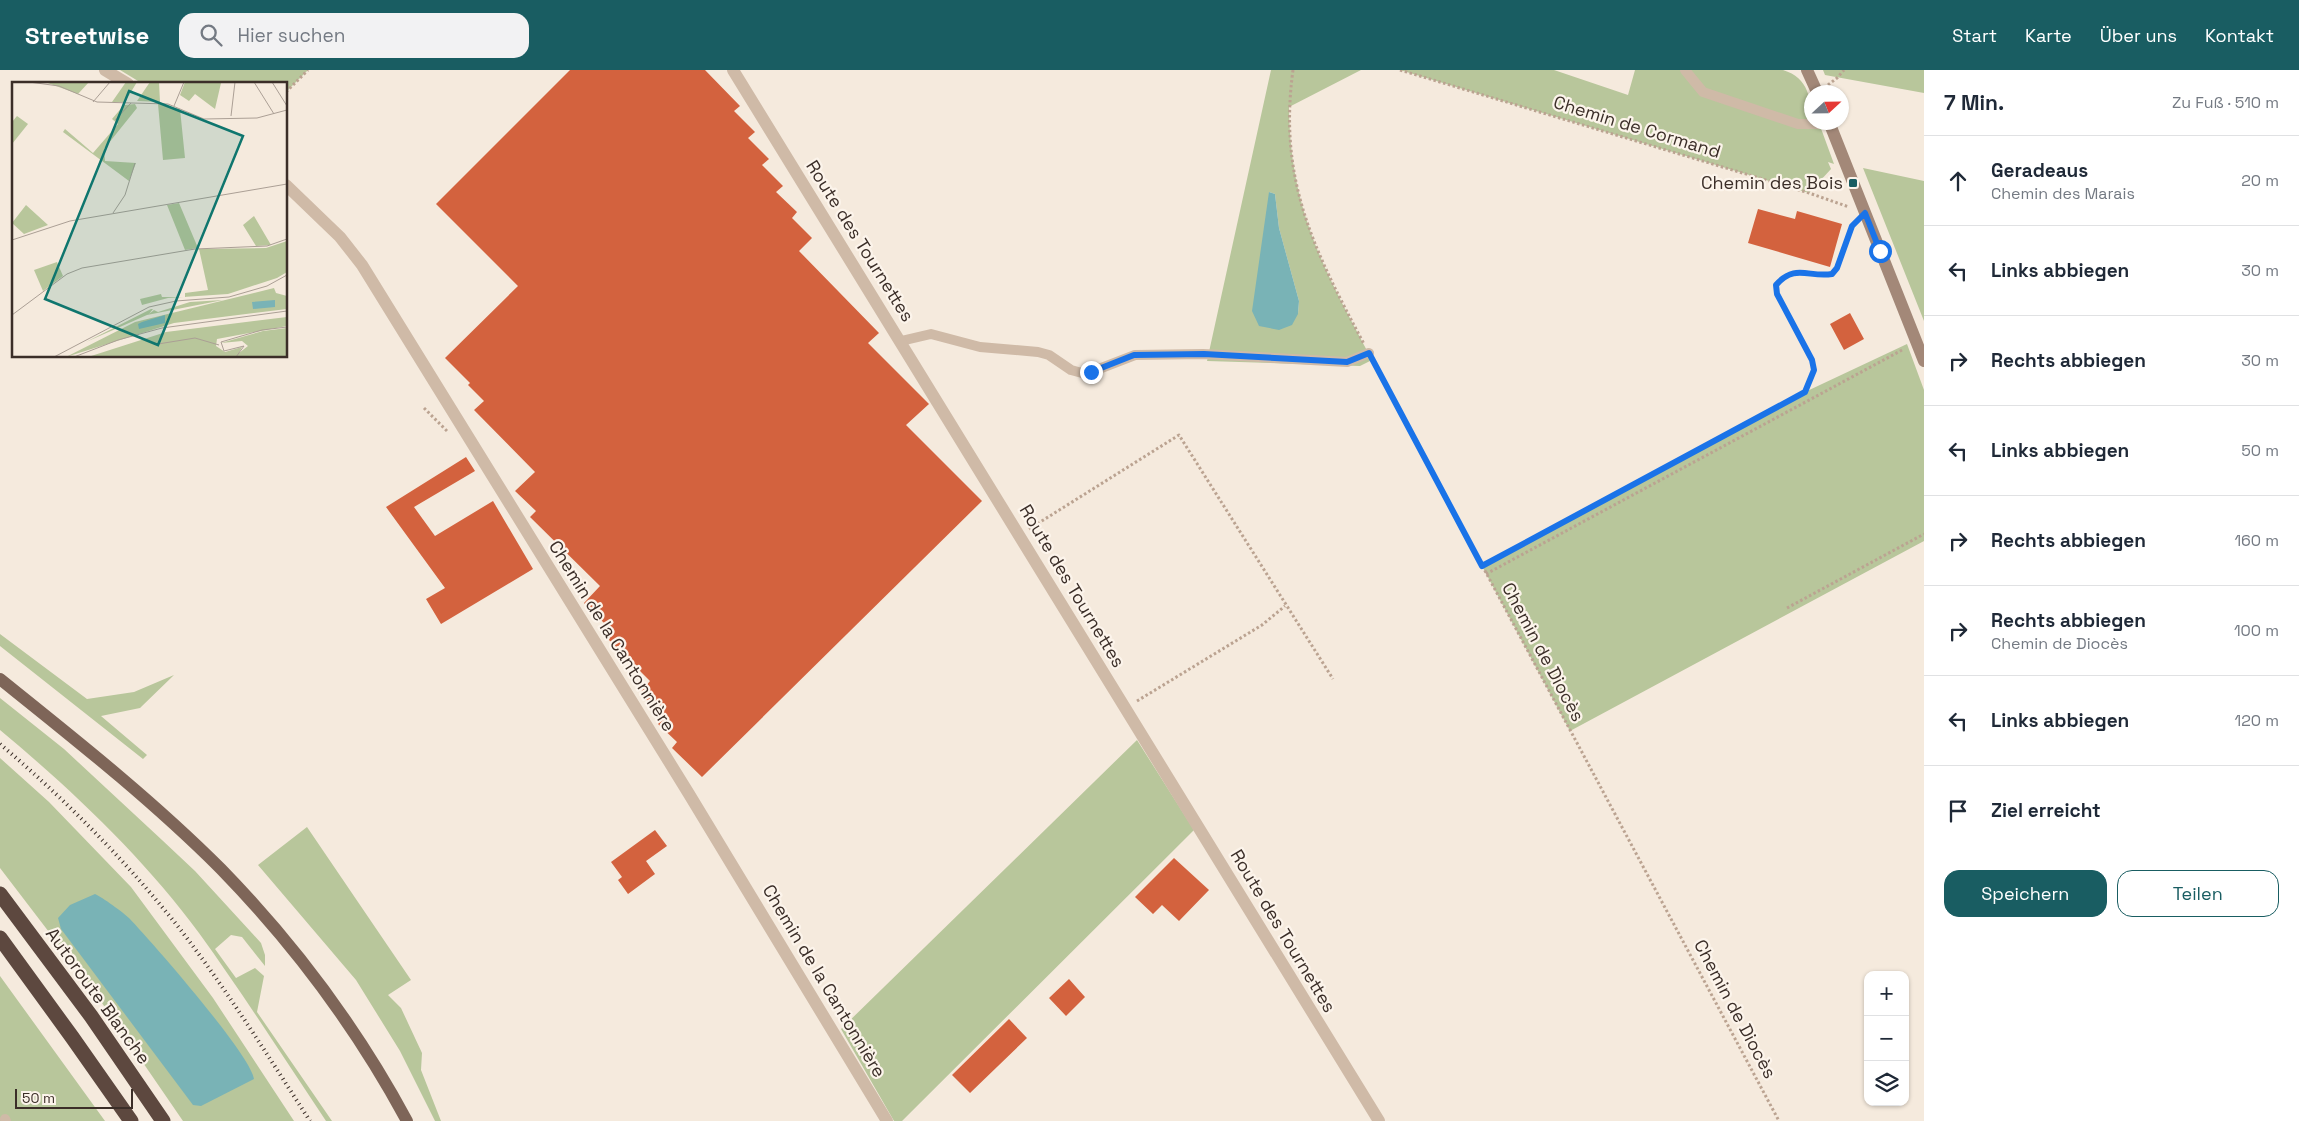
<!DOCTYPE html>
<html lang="de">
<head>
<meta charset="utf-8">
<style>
	:root { --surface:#fff; --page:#f2f2f3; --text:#1f2937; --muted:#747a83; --line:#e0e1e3; --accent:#195d62 }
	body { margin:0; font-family:"Space Grotesk",sans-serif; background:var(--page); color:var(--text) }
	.controls { position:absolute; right:15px; bottom:15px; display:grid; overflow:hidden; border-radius:10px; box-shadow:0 1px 4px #0004 }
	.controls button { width:45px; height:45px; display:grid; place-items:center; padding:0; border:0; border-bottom:1px solid var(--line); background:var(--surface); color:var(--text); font:25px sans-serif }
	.compass { position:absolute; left:1804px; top:15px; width:45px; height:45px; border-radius:50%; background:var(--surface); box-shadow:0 1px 4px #0004; rotate:68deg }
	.scale { position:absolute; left:15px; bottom:12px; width:118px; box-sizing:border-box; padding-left:5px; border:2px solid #3b2e28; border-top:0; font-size:14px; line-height:18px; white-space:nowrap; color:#3b2e28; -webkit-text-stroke:4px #fcf4eb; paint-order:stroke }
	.stop { position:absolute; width:15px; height:15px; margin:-11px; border:4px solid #1a73e8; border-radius:50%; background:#fff }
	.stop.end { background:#1a73e8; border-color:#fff; box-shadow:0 1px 5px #0008 }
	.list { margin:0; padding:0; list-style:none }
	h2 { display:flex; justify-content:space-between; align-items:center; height:65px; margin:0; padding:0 20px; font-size:21px }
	h2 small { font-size:16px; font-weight:400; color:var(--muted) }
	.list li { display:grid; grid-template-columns:32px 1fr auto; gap:15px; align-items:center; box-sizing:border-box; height:90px; padding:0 20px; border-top:1px solid var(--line) }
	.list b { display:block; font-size:19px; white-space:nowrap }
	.list p { margin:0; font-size:16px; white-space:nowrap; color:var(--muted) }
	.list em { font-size:16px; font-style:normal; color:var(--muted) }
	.actions { display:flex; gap:10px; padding:15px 20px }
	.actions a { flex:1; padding:11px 0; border:1px solid var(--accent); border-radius:15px; text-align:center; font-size:18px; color:var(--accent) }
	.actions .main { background:var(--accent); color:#fff }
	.icon { flex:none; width:28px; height:28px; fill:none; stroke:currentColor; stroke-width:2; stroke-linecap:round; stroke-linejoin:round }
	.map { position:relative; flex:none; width:1924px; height:1051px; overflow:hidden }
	header { display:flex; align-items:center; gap:30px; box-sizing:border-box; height:70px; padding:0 25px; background:var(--accent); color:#fff }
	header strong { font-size:24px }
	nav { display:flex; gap:28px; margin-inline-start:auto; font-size:18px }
	.search { width:350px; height:45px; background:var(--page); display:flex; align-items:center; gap:12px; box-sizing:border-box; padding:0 18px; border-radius:15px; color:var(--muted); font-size:19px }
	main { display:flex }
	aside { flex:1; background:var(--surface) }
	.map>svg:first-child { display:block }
	.green { fill:#b8c69b; fill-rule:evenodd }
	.water { fill:#79b3b6 }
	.building { fill:#d3623e }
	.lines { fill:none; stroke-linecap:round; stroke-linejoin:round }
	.path { stroke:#bba391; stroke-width:3; stroke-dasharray:2.5 2.5; stroke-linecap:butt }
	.lane { stroke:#cfbaa7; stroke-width:10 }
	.street { stroke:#cfbaa7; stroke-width:12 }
	.secondary { stroke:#a38878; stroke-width:12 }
	.primary { stroke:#7e6558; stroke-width:12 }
	.highway { stroke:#5d483f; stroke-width:15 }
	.rail { stroke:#3b2e28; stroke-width:4; stroke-dasharray:1 4; stroke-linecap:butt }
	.route { stroke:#1a73e8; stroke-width:6 }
	.poi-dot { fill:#195d62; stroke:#fcf4eb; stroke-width:2 }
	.labels { text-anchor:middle; stroke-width:4.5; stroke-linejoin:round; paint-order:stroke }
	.street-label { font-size:18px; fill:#3b2e28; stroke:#fcf4eb }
	.poi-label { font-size:18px; fill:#3b2e28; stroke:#fcf4eb; text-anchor:end }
	.inset-road { fill:none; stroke:#ab9f95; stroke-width:1 }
	.view { fill:#0f766e; fill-opacity:0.15; stroke:#0f766e; stroke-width:2.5 }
	.inset-edge { fill:none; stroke:#3b2e28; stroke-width:2.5 }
</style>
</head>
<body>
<header>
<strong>Streetwise</strong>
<div class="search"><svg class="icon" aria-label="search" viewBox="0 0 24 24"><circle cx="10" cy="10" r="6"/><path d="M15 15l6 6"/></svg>Hier suchen</div>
<nav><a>Start</a><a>Karte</a><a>Über uns</a><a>Kontakt</a></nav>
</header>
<main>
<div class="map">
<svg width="1924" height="1051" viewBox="0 0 1924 1051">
	<rect width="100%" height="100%" fill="#f5eadd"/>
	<path class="green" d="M120 0H308L286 22V14H143Z
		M1271 0H1361L1289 37C1290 141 1325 201 1372 290L1360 296 1207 291ZM1269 122 1275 124 1279 158 1299 231 1298 244Z
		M1400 0H1554L1628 25 1635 0H1783C1809 8 1811 29 1812 52L1819 53 1834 94 1828 92 1831 99 1809 123Z
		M1823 0H1924V23L1825 5Z
		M1863 98 1924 111V251Z
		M1907 274 1924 320V471L1570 661 1482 496 1805 322Z
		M0 564 87 629 134 622 174 605 140 638 101 646 147 685 143 689 0 576Z
		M0 628 64 679 162 770 195 801 261 873 265 885V896L242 867 231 865 215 879 236 908 255 898 264 906 257 942 332 1051H326C284 988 243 924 199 863 143 787 72 720 0 660Z
		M1137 670 1194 760 902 1051H894L841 959Z
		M0 688 49 732 131 817 213 928 294 1051H183L91 917 0 798Z
		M307 757 411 910 388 925 401 938 422 983 421 1000 441 1051H435L400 981 356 910 258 795Z
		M0 906 105 1051H0Z"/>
	<path class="water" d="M1269 122 1275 124 1279 158 1299 231 1298 244 1292 255 1279 260 1259 256 1252 241Z
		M95 824C102 827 124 843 129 848 151 871 251 985 254 1009L201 1036 193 1035 61 859 58 848 70 835Z"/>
	<path class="building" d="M570 0H705L740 36 734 41 755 62 748 68 769 89 762 95 783 116 776 122 797 142 792 148 812 168 799 181 879 263 868 273 929 334 906 355 982 431 702 707 672 678 677 672 658 654 664 648 640 623 650 611 608 569 614 563 584 533 600 516 530 447 536 441 515 421 535 402 474 340 484 331 468 315 470 313 445 288 518 216 436 134Z
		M1758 139 1795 149 1797 141 1842 154 1830 197 1748 173Z
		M1850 243 1864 269 1844 280 1830 254Z
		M466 387 475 401 414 437 435 466 493 431 533 499 441 554 426 529 445 518 386 437Z
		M655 760 667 776 646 791 655 804 628 824 618 810 622 807 611 792Z
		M1174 788 1209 820 1179 851 1162 835 1153 844 1135 827Z
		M1069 909 1085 927 1066 946 1049 928Z
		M1009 949 1027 968 970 1023 952 1005Z"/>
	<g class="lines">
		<path class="path" d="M1293 0C1278 110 1314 180 1364 274
			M1400 0 1809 123 1849 137
			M1828 15 1837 8 1844 0
			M286 22 308 0
			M1374 293 1779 1051
			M424 338 447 361
			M1029 459 1179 365 1333 609
			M1482 496 1805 322 1815 300 1812 289 1777 224 1776 215C1795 193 1809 208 1833 204L1855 152
			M1486 504 1904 279
			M1787 538 1924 464
			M1137 631 1262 555 1285 536"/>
		<path class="lane" d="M1685 0 1703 22 1798 54H1829
			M901 271 931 264 980 277 1038 282 1049 285 1071 300 1082 303 1091 302 1135 285 1203 284 1347 292 1369 283
			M5 1049 6 1051"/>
		<path class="street" d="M105 0 128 14
			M733 0 1379 1051
			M286 115 340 167 362 195 689 724 887 1051"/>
		<path class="secondary" d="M1807 0 1817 22
			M1829 52 1924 291"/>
		<path class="primary" d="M0 609C76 670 152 730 221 799 293 873 358 960 407 1051"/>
		<path class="highway" d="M0 824 91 946 163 1051
			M0 868 72 967 131 1051"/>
		<path class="rail" d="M0 674C66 730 126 791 180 859 227 920 268 986 310 1051"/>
	</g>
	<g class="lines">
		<path class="route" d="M1091 302 1134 285 1204 284 1347 292 1369 283 1482 496 1805 322 1814 300 1812 290 1777 224 1776 215C1795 193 1809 208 1832 204L1837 198 1852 156 1865 143 1880 181"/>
	</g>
	<rect class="poi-dot" x="1848" y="108" width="10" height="10" rx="2.5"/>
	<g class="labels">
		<g class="street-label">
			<text transform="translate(1637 57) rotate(17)" y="6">Chemin de Cormand</text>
			<text transform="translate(860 171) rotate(58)" y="6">Route des Tournettes</text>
			<text transform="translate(1072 516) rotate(59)" y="6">Route des Tournettes</text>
			<text transform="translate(612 566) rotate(58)" y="6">Chemin de la Cantonnière</text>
			<text transform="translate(1543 582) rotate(62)" y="6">Chemin de Diocès</text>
			<text transform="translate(1283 861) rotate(59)" y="6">Route des Tournettes</text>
			<text transform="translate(824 911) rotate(59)" y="6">Chemin de la Cantonnière</text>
			<text transform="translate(98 926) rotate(54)" y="6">Autoroute Blanche</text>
			<text transform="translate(1735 939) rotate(62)" y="6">Chemin de Diocès</text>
		</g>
		<g class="poi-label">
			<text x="1843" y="119">Chemin des Bois</text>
		</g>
	</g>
	<g transform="translate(12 12)">
		<rect width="275" height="275" fill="#f5eadd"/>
		<path d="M33 0H77L66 12ZM114 0H125L113 20H100ZM138 0H147L148 20 125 19ZM173 0 209 1 203 27 183 12 177 19 168 13ZM123 22 125 26 92 67 93 79 124 81 117 99 51 50 53 47 81 71 106 42 100 37 112 23ZM146 22 168 27 173 76 151 78ZM5 34 16 42 0 62V40ZM167 121 186 166 173 168 155 123ZM14 123 36 143 12 152 0 141ZM242 134 259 163 244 164 231 143ZM275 159V190L265 196 216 212 156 216 130 223 128 217 149 212 150 215H173V211L196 208 187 167 254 166ZM45 180 51 194 31 209 22 188ZM262 206 264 211 275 214V227L162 241 54 275 123 240ZM211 218 135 233 74 260 139 227H141L137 232 142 228 146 230 178 220ZM275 235V244L205 257 204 264 213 270 230 265 227 271 236 264 230 259 209 261 251 249 275 246V275H76L154 250Z" fill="#b8c69b"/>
		<path d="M263 218V225L241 227 240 220ZM153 233V241L127 247 126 242 130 240Z" fill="#79b3b6"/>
		<path class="inset-road" d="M17 0 47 4 85 20 156 22 192 37 245 36 275 28M242 0 262 32M260 0 275 24M81 20 98 0M162 24 172 0M219 34 223 0M103 38 119 21M101 131 113 113 123 81M0 158 58 139 275 102M0 233 55 192 70 186 183 167 255 164 275 157M146 262 183 256 207 263M42 275 137 225 164 219 217 215 255 204 275 193M62 275 106 258 150 246 275 229M224 275 232 264 212 269 209 260 250 248 275 245"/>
		<path class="view" d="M117 9 231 54 146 263 33 217Z"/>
		<rect width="275" height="275" class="inset-edge"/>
	</g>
</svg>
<div class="controls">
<button>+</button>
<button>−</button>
<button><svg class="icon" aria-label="layers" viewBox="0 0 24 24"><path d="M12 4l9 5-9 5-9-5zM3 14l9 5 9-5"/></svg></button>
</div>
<svg class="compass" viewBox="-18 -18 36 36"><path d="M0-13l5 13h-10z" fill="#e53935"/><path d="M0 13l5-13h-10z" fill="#747a83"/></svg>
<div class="scale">50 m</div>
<div class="stop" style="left:1880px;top:181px"></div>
<div class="stop end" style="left:1091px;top:302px"></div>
</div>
<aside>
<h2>7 Min.<small>Zu Fuß · 510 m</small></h2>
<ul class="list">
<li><svg class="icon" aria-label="ahead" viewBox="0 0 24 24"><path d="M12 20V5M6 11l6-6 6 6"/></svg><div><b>Geradeaus</b><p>Chemin des Marais</p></div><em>20 m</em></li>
<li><svg class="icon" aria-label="left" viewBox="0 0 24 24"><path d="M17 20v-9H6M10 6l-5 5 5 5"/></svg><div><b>Links abbiegen</b></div><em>30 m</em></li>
<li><svg class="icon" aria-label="right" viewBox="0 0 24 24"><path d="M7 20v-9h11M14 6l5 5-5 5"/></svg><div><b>Rechts abbiegen</b></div><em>30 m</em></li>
<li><svg class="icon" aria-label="left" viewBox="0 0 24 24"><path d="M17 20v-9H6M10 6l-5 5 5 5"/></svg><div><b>Links abbiegen</b></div><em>50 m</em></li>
<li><svg class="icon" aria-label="right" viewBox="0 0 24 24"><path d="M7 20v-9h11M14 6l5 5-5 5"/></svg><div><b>Rechts abbiegen</b></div><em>160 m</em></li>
<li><svg class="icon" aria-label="right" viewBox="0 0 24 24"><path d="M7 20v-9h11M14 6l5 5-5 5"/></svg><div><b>Rechts abbiegen</b><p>Chemin de Diocès</p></div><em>100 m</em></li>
<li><svg class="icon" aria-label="left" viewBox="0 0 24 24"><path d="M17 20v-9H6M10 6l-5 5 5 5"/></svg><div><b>Links abbiegen</b></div><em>120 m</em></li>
<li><svg class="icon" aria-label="arrive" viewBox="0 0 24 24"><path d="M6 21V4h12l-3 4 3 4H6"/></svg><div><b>Ziel erreicht</b></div></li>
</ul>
<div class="actions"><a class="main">Speichern</a><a>Teilen</a></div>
</aside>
</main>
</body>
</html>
